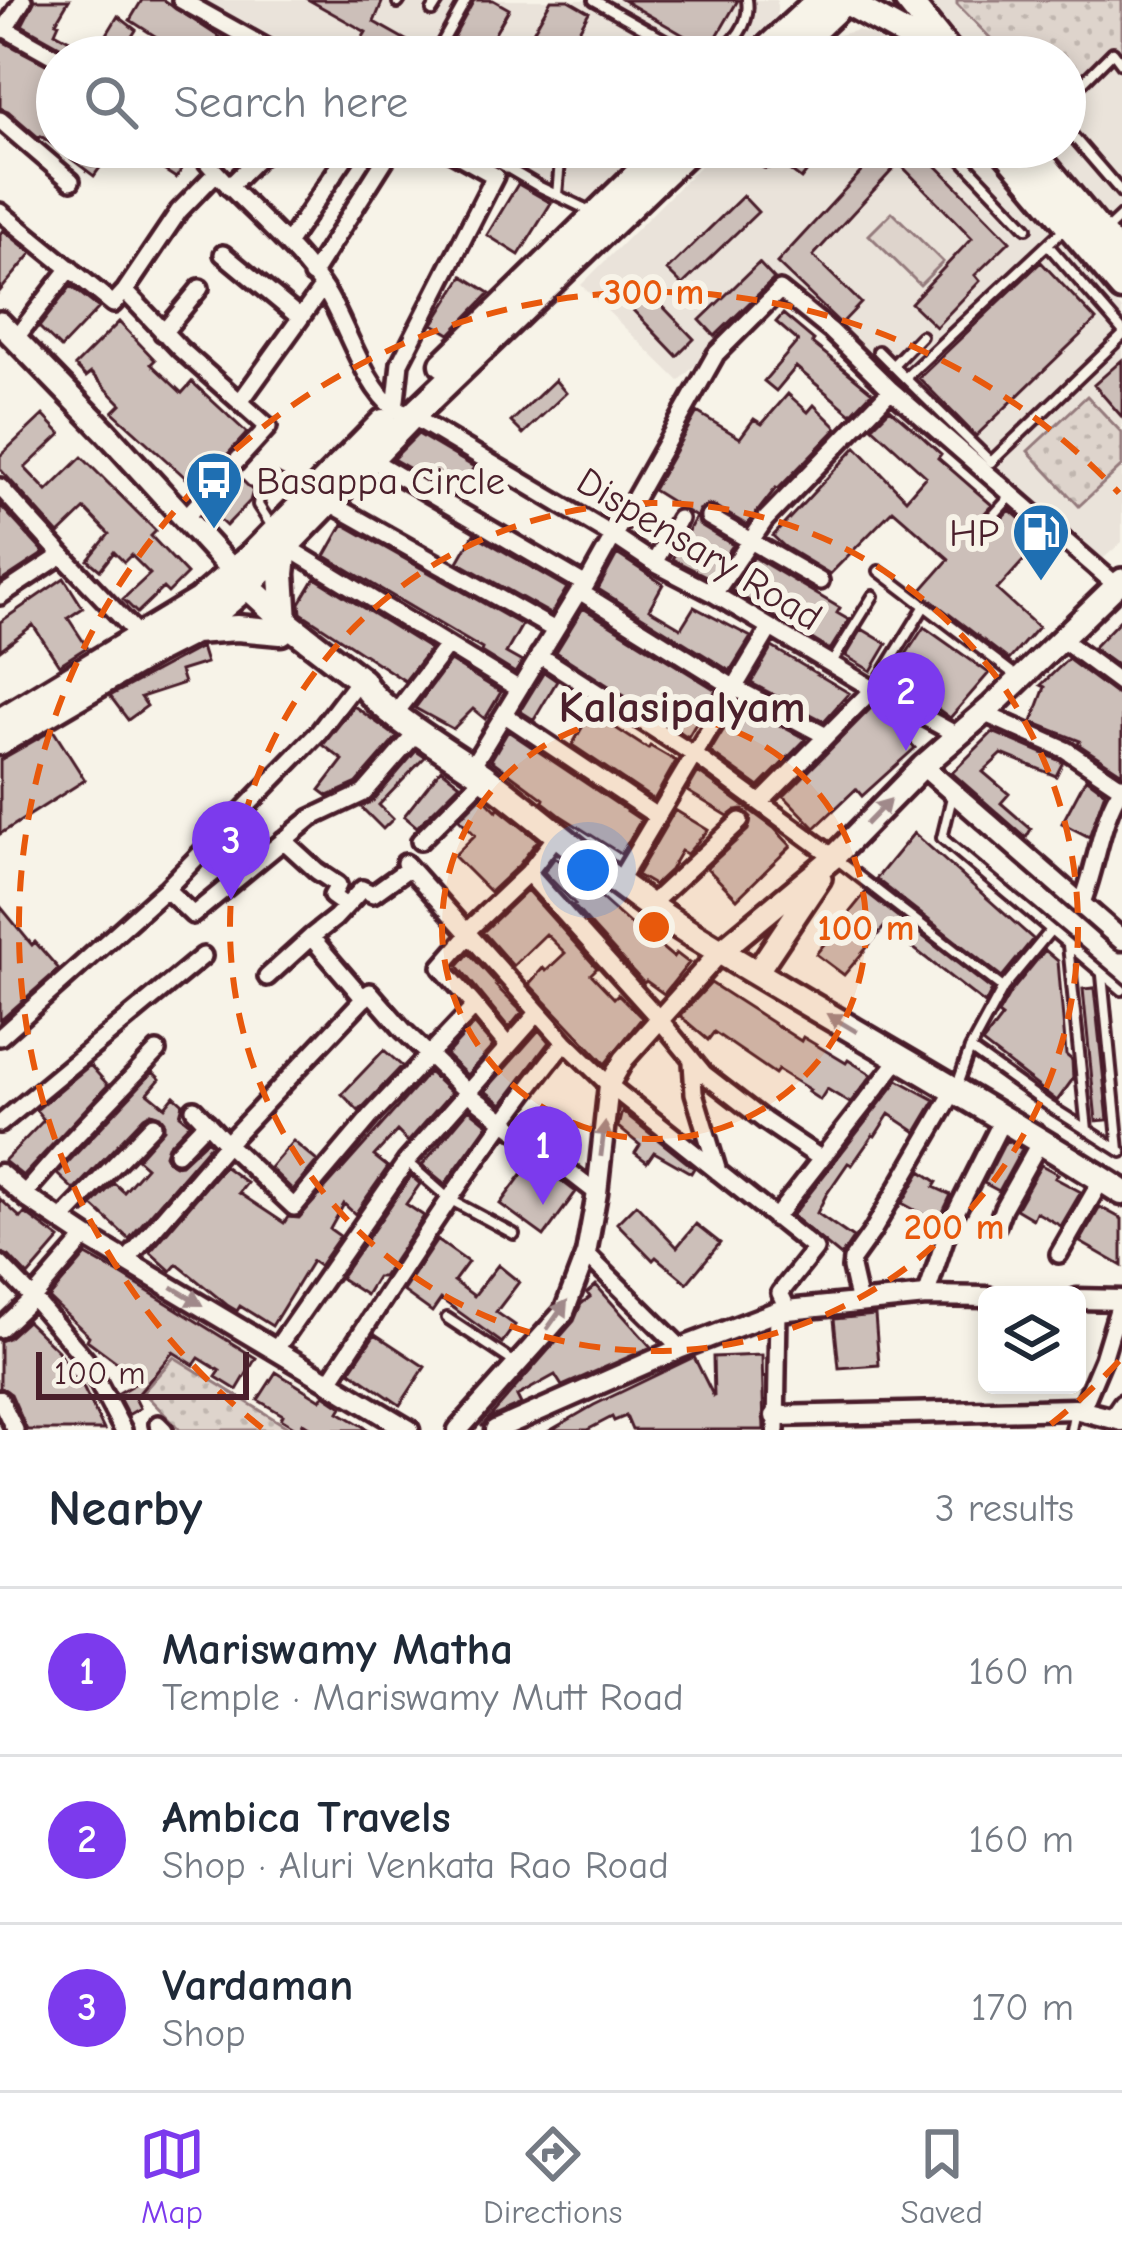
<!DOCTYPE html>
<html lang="en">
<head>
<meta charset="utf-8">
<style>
	:root { --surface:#fff; --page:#f2f2f3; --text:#1f2937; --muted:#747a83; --line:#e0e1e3; --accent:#7c3aed }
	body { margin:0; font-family:"Comic Neue",sans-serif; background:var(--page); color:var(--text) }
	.controls { position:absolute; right:36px; bottom:36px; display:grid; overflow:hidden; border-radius:18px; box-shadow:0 6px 18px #0003 }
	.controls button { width:108px; height:108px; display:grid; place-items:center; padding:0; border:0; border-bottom:3px solid var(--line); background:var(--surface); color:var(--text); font:60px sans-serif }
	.scale { position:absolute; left:36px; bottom:30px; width:213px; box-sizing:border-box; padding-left:12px; border:6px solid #4a1f2b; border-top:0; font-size:33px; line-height:42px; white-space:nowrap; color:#4a1f2b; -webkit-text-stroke:9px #f7f3e8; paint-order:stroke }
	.you { position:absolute; left:588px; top:870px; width:42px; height:42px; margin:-30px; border:9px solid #fff; border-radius:50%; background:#1a73e8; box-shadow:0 0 0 18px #1a73e833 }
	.badge { display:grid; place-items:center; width:78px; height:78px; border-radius:50%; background:var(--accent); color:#fff; font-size:39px; font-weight:700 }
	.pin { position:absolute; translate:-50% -99px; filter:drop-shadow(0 3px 6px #0008) }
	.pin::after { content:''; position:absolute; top:63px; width:42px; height:36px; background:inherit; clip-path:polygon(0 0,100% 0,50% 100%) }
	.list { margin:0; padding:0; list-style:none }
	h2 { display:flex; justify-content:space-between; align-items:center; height:156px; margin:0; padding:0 48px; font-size:51px }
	h2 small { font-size:39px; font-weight:400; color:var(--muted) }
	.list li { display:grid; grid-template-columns:78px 1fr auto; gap:36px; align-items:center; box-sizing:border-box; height:168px; padding:0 48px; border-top:3px solid var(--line) }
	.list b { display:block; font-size:45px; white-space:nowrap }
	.list p { margin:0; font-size:39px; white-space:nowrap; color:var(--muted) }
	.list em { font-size:39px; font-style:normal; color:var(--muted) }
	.icon { flex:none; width:66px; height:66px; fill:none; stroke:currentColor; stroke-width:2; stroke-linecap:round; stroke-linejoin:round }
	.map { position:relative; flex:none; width:1122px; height:1430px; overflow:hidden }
	.search { position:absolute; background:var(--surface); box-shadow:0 6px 18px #0003; left:36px; right:36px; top:36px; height:132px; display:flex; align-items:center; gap:30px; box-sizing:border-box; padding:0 42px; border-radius:66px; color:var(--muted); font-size:45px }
	.sheet { height:660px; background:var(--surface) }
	nav { display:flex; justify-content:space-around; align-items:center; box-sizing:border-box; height:168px; border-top:3px solid var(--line); background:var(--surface); font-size:33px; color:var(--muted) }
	nav a { display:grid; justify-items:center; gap:6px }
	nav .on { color:var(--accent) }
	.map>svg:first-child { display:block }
	.built { fill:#eae3da }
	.green { fill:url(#green-dots); stroke:#947a7c; stroke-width:3 }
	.pitch { fill:#ded4cc; stroke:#947a7c; stroke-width:3 }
	.building { fill:#ccbfb9; stroke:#4a1f2b; stroke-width:3 }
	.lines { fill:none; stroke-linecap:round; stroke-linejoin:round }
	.service-casing { stroke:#4a1f2b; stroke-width:16 }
	.minor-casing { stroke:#4a1f2b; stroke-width:24 }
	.tertiary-casing { stroke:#4a1f2b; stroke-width:27 }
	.secondary-casing { stroke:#4a1f2b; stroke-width:30 }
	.primary-casing { stroke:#4a1f2b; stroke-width:33 }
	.service { stroke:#f7f3e8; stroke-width:8 }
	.minor { stroke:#f7f3e8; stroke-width:15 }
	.tertiary { stroke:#f7f3e8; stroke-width:18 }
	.secondary { stroke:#f7f3e8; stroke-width:21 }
	.primary { stroke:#f7f3e8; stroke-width:24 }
	.oneway { fill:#a0898a }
	.ring { fill:none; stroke:#e8590c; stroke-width:6; stroke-dasharray:21 15 }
	.labels { text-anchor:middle; stroke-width:12; stroke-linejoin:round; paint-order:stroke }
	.poi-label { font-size:39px; fill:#4a1f2b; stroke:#f7f3e8; text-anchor:start }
	.street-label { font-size:39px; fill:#4a1f2b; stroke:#f7f3e8 }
	.quarter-label { font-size:45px; font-weight:bold; fill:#4a1f2b; stroke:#f7f3e8 }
	.centre { fill:#e8590c; stroke:#f7f3e8; stroke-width:6 }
	.ring-label { font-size:36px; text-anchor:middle; font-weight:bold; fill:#e8590c; stroke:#f7f3e8; stroke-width:12; stroke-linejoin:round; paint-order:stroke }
</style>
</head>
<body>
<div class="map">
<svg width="1122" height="1430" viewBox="0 0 1122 1430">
	<defs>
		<pattern id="green-dots" width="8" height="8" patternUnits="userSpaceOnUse" patternTransform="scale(3)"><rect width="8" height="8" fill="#ded4cc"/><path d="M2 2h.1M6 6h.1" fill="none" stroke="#c0b6af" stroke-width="1.8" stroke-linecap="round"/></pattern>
	</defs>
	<rect width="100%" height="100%" fill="#f7f3e8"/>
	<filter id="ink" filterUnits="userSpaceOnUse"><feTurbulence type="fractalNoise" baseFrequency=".00833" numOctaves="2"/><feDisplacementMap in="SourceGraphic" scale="24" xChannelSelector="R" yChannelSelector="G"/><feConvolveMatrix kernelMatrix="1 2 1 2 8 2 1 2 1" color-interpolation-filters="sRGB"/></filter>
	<g filter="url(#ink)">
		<path class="built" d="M205 0H777V17L739 57H310Z
			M931 0H1122V234L1046 147H1065V57H968L927 10Z
			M858 30 882 40 898 57H810L831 37Z
			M475 147H651L590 209Z
			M719 147H980L1122 310V542L1097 564 784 277 679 381 581 285Z"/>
		<path class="green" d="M957 0H1122V50L1065 103V57H1009L957 4Z
			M1087 396 1122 433V466L1079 506 1028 451Z
			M174 1357 292 1430H180L143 1392Z"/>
		<path class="pitch" d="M892 212 943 262 920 285 869 235Z"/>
		<path class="building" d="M35 0H69L56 22 59 23 55 32 95 54 118 16 136 30 119 57H69L63 48 22 25Z
			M142 0H163L250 57H146L158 38 130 20Z
			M309 0H383L374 22 427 52 426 57H351L366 32Z
			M474 0H493L509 9 493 37 521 53 551 0H568L589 12 564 57H443Z
			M623 0H738L709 50Z
			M0 40 57 70V147H115L94 176 41 136 39 138 8 111 0 108Z
			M147 147H183L189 158 176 178 142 156Z
			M797 147H835L834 155 827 162 816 160 801 179 780 163Z
			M884 147H918L1010 241 975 275 980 281 936 327 911 303 972 238 899 163 813 256 861 303 841 324 777 263Z
			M518 184 551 203 519 255 487 235Z
			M743 196 758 212 682 285 667 270Z
			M3 230 32 253 0 291V234Z
			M1041 262 1096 320 976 436 919 378Z
			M759 263 774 279 715 336 700 320Z
			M463 276 490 293 450 334 433 324Z
			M71 286 99 308 61 348 39 327Z
			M650 293 694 339 677 356 632 309Z
			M783 314 814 340 812 343 872 392 851 414 796 367 776 391 764 381 798 341 776 322Z
			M119 322 155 360 151 364 182 393 192 382 247 433 197 488 113 412 121 404 91 373 86 377 75 366Z
			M1122 360V417L1094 385Z
			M555 380 566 393 523 434 511 422Z
			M788 394 808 412 814 405 837 428 778 489 776 488 747 525 714 506 708 505 699 510 697 516 699 524 733 545 710 578 672 559 696 517 653 490 697 412 740 438 754 419 762 424Z
			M890 409 917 432 941 454 938 458 992 505 975 524 978 534 988 533 1010 510 1043 539 997 590 1038 627 1009 660 920 592 949 559 893 510 830 574 785 547 773 536 856 447 906 499 926 476 872 427Z
			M43 415 61 434 25 468 47 491 82 457 156 531 151 536 187 574 168 593 163 588 137 613 123 599 150 574 131 555 124 562 114 552 100 570 88 560 109 534 85 509 59 534 0 469V456Z
			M418 434 474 467 457 496 393 459Z
			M239 477 253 491 250 501 226 526 209 510Z
			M0 505 44 553 0 582Z
			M343 524 522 625 506 653 522 662 515 673 481 652 482 649 325 556Z
			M474 534 567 588 551 614 458 562Z
			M617 554 663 584 649 609 681 628 694 607 751 637 730 671 598 589Z
			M754 557 840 608 837 613 849 620 830 650 731 590Z
			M64 578 83 608 68 618 87 647 59 665 33 625 0 650V622Z
			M315 578 430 649 405 681 301 613 300 603Z
			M583 608 716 690 688 737 556 652Z
			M1122 618V669L1093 648Z
			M924 627 989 673 950 718 919 695 916 699 887 683Z
			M862 629 887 644 871 671 846 656Z
			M201 647 206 663 180 671 184 683 141 697 147 706 128 720 110 696Z
			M772 647 849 693 824 721 751 683Z
			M1068 659 1115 694 1122 696V773L1078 744 1080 741 1032 722 1045 687 1041 685Z
			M450 661 501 692 485 719 473 709 453 729 415 708Z
			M544 672 557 681 534 720 520 711Z
			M739 704 806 739 759 787 710 752Z
			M875 704 915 748 862 796 856 789 815 828 784 796Z
			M354 706 397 737 357 783 328 796 320 790 343 760 323 745Z
			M591 712 648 749 650 746 676 761 654 800 572 745Z
			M53 730 85 780 0 834V760Z
			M508 731 641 820 621 854 561 816 543 802 544 799 491 760Z
			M993 732 1063 762 1056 776 1002 754 983 772 1009 794 1001 803 1031 829 1026 838 952 773Z
			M416 751 425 757 379 805 393 819 383 829 361 807 373 801Z
			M441 769 460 784 417 827 404 816Z
			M698 772 774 828 791 846 737 899 707 868 748 830 751 817 742 809 736 810 728 816 687 791Z
			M1086 778 1105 792 1089 837 1062 823Z
			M482 796 497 811 498 808 538 840 519 865 490 892 454 856 475 835 459 819Z
			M675 810 708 830 687 854 681 851 670 870 654 885 637 875Z
			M914 833 1033 939 1002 977 876 879Z
			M555 857 639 932 641 930 673 957 676 953 689 963 664 994 646 981 644 983 641 980 573 905 575 904 544 872Z
			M527 890 597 968 591 974 614 998 618 994 642 1018 605 1064 529 984 543 968 546 971 565 953 546 934 513 966 483 932Z
			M866 892 992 990 985 1004 885 926 844 975 816 954Z
			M0 906 32 945 35 942 59 969 0 1021Z
			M1045 950 1058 961 1066 1055 1072 1060 1073 1079 1057 1101 982 1043 1002 1017 998 1014 1010 993Z
			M469 953 498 985 496 986 522 1012 509 1028 458 966Z
			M711 983 801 1041 803 1037 846 1063 848 1060 872 1075 850 1103 827 1089 820 1100 808 1092 810 1090 778 1070 775 1074 714 1032 708 1040 680 1016Z
			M1094 988 1108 1120 1096 1121 1083 989Z
			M474 1024 493 1046 467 1075 446 1055Z
			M539 1030 549 1042 502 1104 485 1091Z
			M384 1050 402 1066 359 1111 342 1094Z
			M90 1065 108 1085 23 1176 4 1161 44 1120 36 1110Z
			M153 1072 160 1079 148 1093 165 1107 174 1096 183 1104 180 1115 190 1123 168 1146 165 1155 168 1161 175 1165 181 1164 207 1140 211 1144 129 1239 93 1206 83 1215 114 1183 124 1192 146 1167 137 1159 164 1129V1121L160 1116 151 1113 144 1117 74 1190 57 1174Z
			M429 1072 451 1093 408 1142 397 1131 374 1156 388 1167 355 1214 344 1204 330 1229 340 1236 319 1266 312 1261 272 1326 240 1306 237 1311 227 1305 177 1264 171 1271 150 1252 224 1166 247 1183 239 1193 284 1223 288 1217 299 1218Z
			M898 1080 935 1100 916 1132 889 1114 875 1136 873 1135 852 1165 848 1163 826 1195 817 1213 853 1238 841 1256 792 1216Z
			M469 1109 488 1124 445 1184 422 1165Z
			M622 1111 694 1168 691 1173 654 1152 647 1162 635 1153 640 1145 618 1127Z
			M1006 1140 1022 1149 999 1191 984 1183Z
			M293 1141 317 1161 293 1190 270 1168Z
			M533 1159 576 1192 544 1236 500 1204Z
			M1041 1165 1058 1174 1055 1178 1081 1192 1061 1226 1036 1212 1033 1219 1016 1209Z
			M921 1171 937 1182 934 1187 951 1195 938 1223 902 1203Z
			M411 1176 420 1184 406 1204 424 1216 383 1277H377L366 1295 340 1278Z
			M0 1199 21 1218 25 1213 60 1239 28 1276 9 1256 0 1252Z
			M636 1204 677 1247 696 1224 720 1243 687 1283 656 1257 653 1260 617 1223Z
			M1100 1207 1122 1219V1266L1080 1242Z
			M437 1240 468 1262 454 1281 474 1296 498 1265 519 1282 496 1312 515 1325 502 1343 441 1299 432 1312 403 1291Z
			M86 1255 120 1274 256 1358 237 1390 216 1377 220 1371 199 1358 194 1365 173 1352 135 1398 140 1408 128 1415 117 1394 141 1380 87 1340 89 1336 49 1298Z
			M596 1285 651 1347 562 1386 555 1375 517 1396 521 1404 490 1418 481 1427 574 1321 581 1304 590 1297 587 1293Z
			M875 1315 879 1365 839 1368 834 1319Z
			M27 1321 58 1351 73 1379 78 1377 104 1430H27L11 1394 0 1387V1341L8 1338Z
			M375 1334 425 1367 400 1405 350 1371Z
			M762 1355 764 1430H632L626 1416 614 1421 612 1417 587 1430H551L594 1405 694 1357 714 1397 713 1357Z
			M276 1372 321 1400 324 1395 342 1407 339 1412 369 1430H314L303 1423 299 1430 281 1419 283 1415 258 1400Z"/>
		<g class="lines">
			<defs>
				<path id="service" d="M594 0 672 44 685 57
					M398 3 400 0
					M432 11 439 0
					M811 43 823 57
					M434 57 466 0
					M625 57 652 32
					M715 57C734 42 751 25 747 0
					M1065 100 1113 52 1122 64
					M1065 127 1122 193
					M472 147 538 186 592 212
					M953 150 1027 228
					M766 162 779 147
					M557 195 560 161 565 147
					M1067 226 905 378 991 462 1122 336
					M1103 233 1122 215
					M1048 245 1122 330
					M878 351 905 378
					M892 366 921 336
					M271 525 258 505C259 493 265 486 275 480L303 494
					M983 527 1011 496
					M879 571 1019 678
					M831 664 873 596
					M874 688 924 607
					M952 797 942 838 1051 930
					M835 858 1003 988
					M1068 945 1087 1130
					M1102 975 1119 1150
					M1122 990 1051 930 1003 988 970 1049 1051 1107 1122 1152
					M956 1088 970 1049
					M408 1163 449 1199 514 1234
					M447 1318 515 1363
					M1071 1430 1075 1409"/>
				<path id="minor" d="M181 0 283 57
					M0 26 57 58
					M5 29 23 0
					M0 120 71 181
					M195 147C235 200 292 239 328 295 346 325 366 389 395 409 396 410 411 415 412 416L612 535 654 563 714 594 873 689 957 735
					M229 187 269 147
					M0 212 113 304 125 291 179 211 215 174
					M287 244 352 147
					M223 254 299 317
					M312 275 393 147
					M125 291 180 349 268 427 185 518
					M163 333 200 288
					M15 339 70 268
					M240 402 322 288
					M395 410 400 363 495 176 443 147
					M370 459 586 585
					M0 487 62 555 0 596
					M328 502 555 630
					M709 517 820 581
					M285 546 519 689
					M62 555 141 638
					M654 563 679 519
					M579 591 735 688 826 736
					M714 594 765 520 891 390
					M1061 639 1122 684
					M539 655 696 756 834 857
					M983 713 1066 750 1121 787 1122 785
					M395 714 447 646
					M505 715 658 817
					M471 768 579 591 586 585 716 354 780 290 831 331 891 390 1116 585
					M761 802 873 689
					M283 840 317 871 338 885 332 896 346 906
					M420 841 484 777
					M405 863 565 1042 609 1085 815 1249 780 1293 788 1310
					M528 873 660 1020 704 1074 765 1121 820 1158
					M619 881 770 628
					M166 889 193 915 311 818 364 793 419 730
					M650 905 740 821
					M1081 905C1096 871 1102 812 1122 788
					M466 932 528 873 558 834
					M267 977 311 937
					M364 999 311 937 335 918 362 889 373 894 409 868
					M475 1006 508 1046
					M0 1037 166 889 318 733 354 686
					M692 1062 694 1093 718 1172
					M194 1109 227 1144 294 1207 371 1116 475 1006 441 967 469 935
					M0 1124 203 956
					M177 1153 207 1122
					M24 1194 67 1145 157 1051
					M775 1218 900 1058
					M61 1220 153 1125
					M997 1225 1003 1208 1041 1140
					M586 1254 681 1348
					M1059 1254 1102 1179
					M127 1260 234 1136 370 992 404 1031 469 1094 597 1193
					M0 1264 33 1298 86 1360 123 1430
					M926 1296 950 1224 1004 1117
					M859 1303 851 1268 852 1260 872 1232 955 1089
					M0 1329 33 1298 86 1237
					M276 1349 406 1162 538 1013
					M329 1382C405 1267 478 1149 565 1042
					M0 1399 15 1430
					M1081 1411 1103 1359 1121 1300
					M1111 1419 1122 1403
					M158 1424 164 1430
					M776 1430 778 1311"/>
				<path id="tertiary" d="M923 766 1122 940
					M0 1174 29 1199 86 1237 409 1430
					M1077 1299 1122 1300
					M775 1416 1075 1409 1122 1421
					M458 1430 564 1312 586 1254 597 1193 609 1085 624 1059 721 951
					M495 1430 681 1348 778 1311 926 1296 987 1297"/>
				<path id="secondary" d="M0 323 106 432 242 581
					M721 951 834 857 923 766 992 706 1122 580
					M757 972 820 878"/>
				<path id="primary" d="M843 0 908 36 926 57
					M907 0 953 57
					M758 57 819 0
					M786 57 846 0
					M1002 147 1122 288
					M1029 147 1122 258
					M443 364 665 147
					M285 546 282 574 285 622
					M247 586 292 627 362 681C377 711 453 754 483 776 553 828 619 889 693 935 835 1022 981 1102 1122 1192
					M194 631 237 628 281 632
					M0 721 198 601 253 554 383 422
					M0 742 155 651 194 631 247 586 412 416 692 147"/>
			</defs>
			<use href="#service" class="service-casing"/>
			<use href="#minor" class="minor-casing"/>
			<use href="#tertiary" class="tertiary-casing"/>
			<use href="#secondary" class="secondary-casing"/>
			<use href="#primary" class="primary-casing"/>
			<use href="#service" class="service"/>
			<use href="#minor" class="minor"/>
			<use href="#tertiary" class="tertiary"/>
			<use href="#secondary" class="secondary"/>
			<use href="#primary" class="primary"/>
		</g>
		<defs><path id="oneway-solid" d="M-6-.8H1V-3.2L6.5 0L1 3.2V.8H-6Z" transform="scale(3)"/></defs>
		<g class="oneway">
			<use href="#oneway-solid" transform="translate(878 812) rotate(-46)"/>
			<use href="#oneway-solid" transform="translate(842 1023) rotate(-149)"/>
			<use href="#oneway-solid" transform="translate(603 1139) rotate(-83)"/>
			<use href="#oneway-solid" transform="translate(187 1296) rotate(31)"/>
			<use href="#oneway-solid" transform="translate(557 1315) rotate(-55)"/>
		</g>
	</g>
	<circle cx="654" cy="927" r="212" fill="#e8590c" fill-opacity=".12"/>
	<g class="ring">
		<circle cx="654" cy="927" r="212"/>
		<circle cx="654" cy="927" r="424"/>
		<path d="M1119 1361A636 636 0 0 1 1046 1428M262 1428A636 636 0 1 1 1119 493"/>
	</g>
	<defs>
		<symbol id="bus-pin" viewBox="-11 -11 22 30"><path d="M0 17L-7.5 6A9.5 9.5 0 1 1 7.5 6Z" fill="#1f6fb2" stroke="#f7f3e8"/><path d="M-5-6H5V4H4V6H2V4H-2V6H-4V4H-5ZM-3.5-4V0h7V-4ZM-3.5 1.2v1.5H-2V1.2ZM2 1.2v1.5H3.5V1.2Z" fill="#fff"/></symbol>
		<symbol id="fuel-pin" viewBox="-11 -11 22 30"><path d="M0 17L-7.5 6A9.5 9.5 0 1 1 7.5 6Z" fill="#1f6fb2" stroke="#f7f3e8"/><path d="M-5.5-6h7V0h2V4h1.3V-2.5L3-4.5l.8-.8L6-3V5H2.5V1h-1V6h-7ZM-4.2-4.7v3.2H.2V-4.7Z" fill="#fff"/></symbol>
	</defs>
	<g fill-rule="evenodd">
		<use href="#bus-pin" x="181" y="447" width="66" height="90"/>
		<use href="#fuel-pin" x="1008" y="499" width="66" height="90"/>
	</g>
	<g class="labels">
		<g class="poi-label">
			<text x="256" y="494">Basappa Circle</text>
			<text x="999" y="546" text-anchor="end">HP</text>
		</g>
		<g class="street-label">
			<text transform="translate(700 548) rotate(31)" y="14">Dispensary Road</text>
		</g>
		<g class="quarter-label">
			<text x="682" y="722">Kalasipalyam</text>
		</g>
	</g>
	<circle cx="654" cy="927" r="18" class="centre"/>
	<g class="ring-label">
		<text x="654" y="304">300 m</text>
		<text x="866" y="940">100 m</text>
		<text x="954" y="1239">200 m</text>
	</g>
</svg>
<div class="controls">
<button><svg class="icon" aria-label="layers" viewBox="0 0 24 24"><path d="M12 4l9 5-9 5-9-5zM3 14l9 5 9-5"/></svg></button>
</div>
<div class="scale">100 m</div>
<div class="you"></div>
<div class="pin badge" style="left:543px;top:1205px">1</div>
<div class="pin badge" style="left:906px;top:751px">2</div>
<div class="pin badge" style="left:231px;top:900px">3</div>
<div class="search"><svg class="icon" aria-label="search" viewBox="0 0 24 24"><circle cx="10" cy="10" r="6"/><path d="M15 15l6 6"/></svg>Search here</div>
</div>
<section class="sheet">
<h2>Nearby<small>3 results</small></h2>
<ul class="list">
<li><span class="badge">1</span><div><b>Mariswamy Matha</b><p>Temple · Mariswamy Mutt Road</p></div><em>160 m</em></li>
<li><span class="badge">2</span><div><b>Ambica Travels</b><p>Shop · Aluri Venkata Rao Road</p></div><em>160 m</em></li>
<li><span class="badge">3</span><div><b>Vardaman</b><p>Shop</p></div><em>170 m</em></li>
</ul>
</section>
<nav>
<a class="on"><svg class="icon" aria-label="map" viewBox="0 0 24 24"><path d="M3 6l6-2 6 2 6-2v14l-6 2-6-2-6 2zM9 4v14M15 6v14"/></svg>Map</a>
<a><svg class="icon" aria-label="directions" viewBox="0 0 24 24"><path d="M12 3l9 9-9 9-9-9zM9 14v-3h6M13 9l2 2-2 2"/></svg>Directions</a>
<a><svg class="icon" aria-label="saved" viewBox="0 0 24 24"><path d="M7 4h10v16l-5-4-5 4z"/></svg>Saved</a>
</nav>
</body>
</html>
